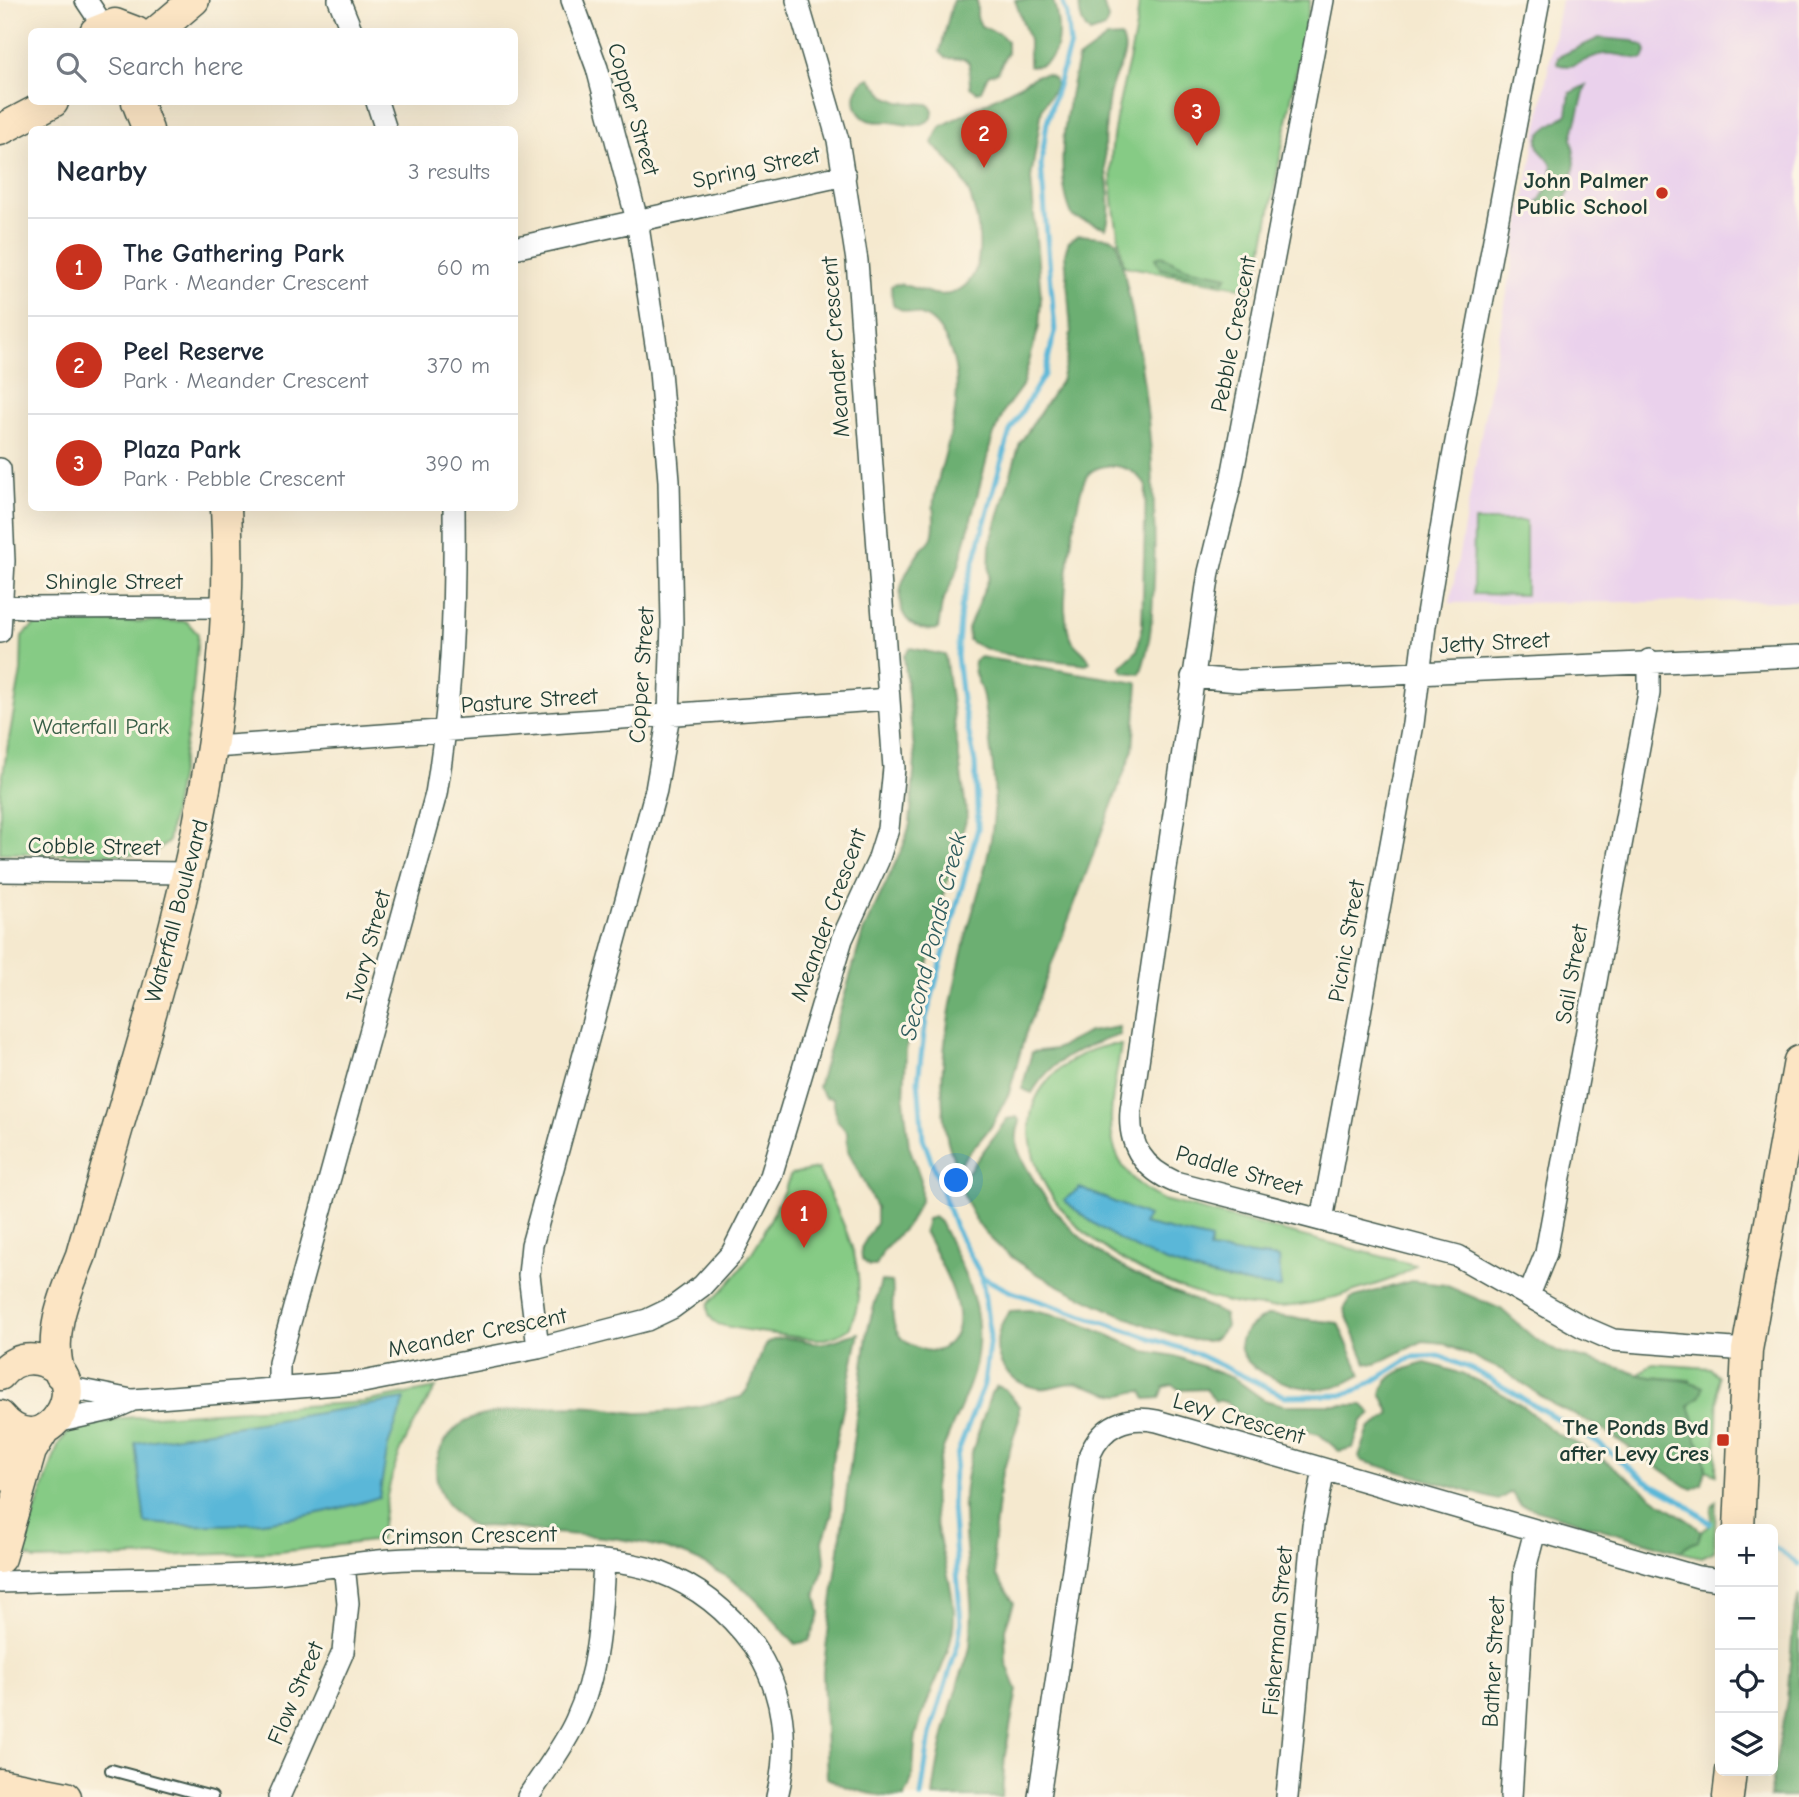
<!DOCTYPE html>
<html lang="en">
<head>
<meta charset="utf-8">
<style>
	:root { --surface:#fff; --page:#f2f2f3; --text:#1f2937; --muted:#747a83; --line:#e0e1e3; --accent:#c8321e }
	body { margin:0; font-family:"Comic Neue",sans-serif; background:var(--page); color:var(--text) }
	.controls { position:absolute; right:21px; bottom:21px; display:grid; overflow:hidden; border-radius:10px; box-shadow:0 7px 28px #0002 }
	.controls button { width:63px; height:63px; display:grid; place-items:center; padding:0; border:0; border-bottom:2px solid var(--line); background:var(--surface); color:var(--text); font:35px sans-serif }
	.you { position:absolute; left:957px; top:1181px; width:24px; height:24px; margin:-18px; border:5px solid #fff; border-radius:50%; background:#1a73e8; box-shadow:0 0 0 10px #1a73e833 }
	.badge { display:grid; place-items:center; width:46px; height:46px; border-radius:50%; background:var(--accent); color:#fff; font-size:23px; font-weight:700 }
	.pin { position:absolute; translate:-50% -58px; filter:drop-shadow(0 2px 4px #0008) }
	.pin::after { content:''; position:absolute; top:37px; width:24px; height:21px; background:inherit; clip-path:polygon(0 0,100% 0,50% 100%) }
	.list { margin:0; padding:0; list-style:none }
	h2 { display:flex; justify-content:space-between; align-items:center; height:91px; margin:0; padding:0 28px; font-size:30px }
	h2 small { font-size:23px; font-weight:400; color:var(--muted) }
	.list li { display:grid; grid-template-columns:46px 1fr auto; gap:21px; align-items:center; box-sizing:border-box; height:98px; padding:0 28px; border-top:2px solid var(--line) }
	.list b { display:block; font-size:26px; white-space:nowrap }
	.list p { margin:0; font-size:23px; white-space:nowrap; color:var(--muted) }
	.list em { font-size:23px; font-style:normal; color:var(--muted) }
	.icon { flex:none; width:38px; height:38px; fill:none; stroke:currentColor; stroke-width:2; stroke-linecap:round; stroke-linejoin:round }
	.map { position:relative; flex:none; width:1799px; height:1797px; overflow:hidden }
	.search { position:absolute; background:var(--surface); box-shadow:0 7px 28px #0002; left:28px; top:28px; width:490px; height:77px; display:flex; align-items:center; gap:18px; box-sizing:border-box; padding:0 24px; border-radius:10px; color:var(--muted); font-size:26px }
	.panel { position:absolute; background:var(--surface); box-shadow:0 7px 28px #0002; left:28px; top:126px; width:490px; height:385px; border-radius:10px }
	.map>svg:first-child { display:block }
	.built { fill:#ead1ec }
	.green { fill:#86cb85; stroke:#52845c; stroke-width:2 }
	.forest { fill:#6caf72; stroke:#467653; stroke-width:2 }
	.water { fill:#5ab7d8; stroke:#3c7a86; stroke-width:2 }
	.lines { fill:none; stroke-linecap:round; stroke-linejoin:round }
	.stream { stroke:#5ab7d8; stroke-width:5 }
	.lane-casing { stroke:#3f574b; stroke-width:14 }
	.street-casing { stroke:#3f574b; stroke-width:24 }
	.secondary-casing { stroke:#3f574b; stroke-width:33 }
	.lane { stroke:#fff; stroke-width:10 }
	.street { stroke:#fff; stroke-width:21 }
	.secondary { stroke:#fce5c4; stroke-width:30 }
	.poi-dot { fill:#c8321e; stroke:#fcf5e5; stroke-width:2.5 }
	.labels { text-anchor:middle; stroke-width:6; stroke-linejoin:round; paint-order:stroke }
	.street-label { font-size:23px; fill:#1f3d34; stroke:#fcf5e5 }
	.poi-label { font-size:23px; font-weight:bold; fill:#1f3d34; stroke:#fcf5e5; text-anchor:end }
	.park-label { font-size:23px; fill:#396048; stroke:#fcf5e5 }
	.water-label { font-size:24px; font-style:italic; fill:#2e5c5d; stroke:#fcf5e5 }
</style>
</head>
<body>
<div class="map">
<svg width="1799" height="1797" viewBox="0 0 1799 1797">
	<rect width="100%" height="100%" fill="#fcf5e5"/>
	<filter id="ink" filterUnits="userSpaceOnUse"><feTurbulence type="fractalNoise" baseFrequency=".0143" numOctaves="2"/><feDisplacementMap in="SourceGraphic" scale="14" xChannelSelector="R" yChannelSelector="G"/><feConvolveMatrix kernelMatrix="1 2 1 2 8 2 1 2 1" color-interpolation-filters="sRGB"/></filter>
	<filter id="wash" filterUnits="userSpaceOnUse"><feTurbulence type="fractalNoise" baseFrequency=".00686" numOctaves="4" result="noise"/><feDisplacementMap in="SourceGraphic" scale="28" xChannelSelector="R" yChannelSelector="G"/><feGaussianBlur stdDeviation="1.57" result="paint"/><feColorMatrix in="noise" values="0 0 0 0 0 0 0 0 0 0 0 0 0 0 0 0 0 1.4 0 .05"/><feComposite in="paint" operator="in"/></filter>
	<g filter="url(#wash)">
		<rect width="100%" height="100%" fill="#f5e9cf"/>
		<path class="built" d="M1561 0H1799V601L1450 603Z"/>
		<path class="green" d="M1139 0H1310L1255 290 1124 266C1116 224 1107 180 1113 137 1119 91 1136 47 1139 0Z
			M1474 521H1526V595L1473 594Z
			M186 621 198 634 192 703 168 842 151 855 0 853V790L21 671 22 636 37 623Z
			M1110 1045H1121C1111 1110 1092 1164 1163 1200L1415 1265C1399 1280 1372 1285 1352 1292 1314 1304 1282 1311 1242 1305 1161 1291 1043 1233 1031 1142 1028 1121 1032 1099 1047 1082 1063 1063 1084 1050 1110 1045Z
			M818 1169C840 1219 876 1274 849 1329 841 1334 834 1338 824 1339 812 1340 723 1328 716 1323 709 1318 707 1312 708 1304 749 1269 770 1223 791 1174Z
			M1652 1364 1710 1368 1718 1376 1716 1474 1706 1470 1703 1449 1695 1437V1423L1689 1406 1695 1399 1690 1380 1637 1376Z
			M436 1388C399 1445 388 1473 380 1540L279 1552 35 1560 25 1555 24 1544 59 1443 70 1430 122 1418 364 1402Z
			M1716 1502 1714 1551 1702 1557 1680 1552 1687 1545 1698 1541 1701 1531 1711 1524 1712 1507Z"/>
		<path class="forest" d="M953 0H977V17L981 26 1000 34 1007 41V53L998 72 988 75 981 91 977 92 970 87 969 63 965 59 946 58 940 52Z
			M1015 0H1053C1060 23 1065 68 1029 66V40Z
			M1080 0H1102L1108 19 1105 28 1090 33C1081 24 1078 13 1080 0Z
			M1121 37C1132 55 1115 70 1111 88 1107 101 1107 117 1105 131 1100 162 1116 202 1106 228L1073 217C1052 172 1067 106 1078 59L1107 38Z
			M1599 38 1633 41 1644 46 1646 52 1643 59C1630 59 1618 52 1604 54 1585 56 1578 71 1557 64L1558 57Z
			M1046 74 1054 78 1056 85 1042 109 1031 178 1041 298 1039 327 1022 386 1005 409 992 439 958 569 942 603 938 629C916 632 900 621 900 597 900 581 912 561 922 549 926 545 930 542 932 537 937 523 931 508 935 494 946 441 974 385 942 333 926 307 910 318 893 305L891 286C904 278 930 301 953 293 993 278 979 214 966 186 958 169 945 156 932 143L940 127 1038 75Z
			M870 78 885 96 899 102 928 104 933 110 932 118C918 130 906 124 890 122 883 121 875 123 868 120 850 112 851 84 870 78Z
			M1586 85 1572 138 1575 163 1569 193 1557 208 1541 209 1538 203 1551 181 1552 166C1549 158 1541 154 1539 147 1532 132 1558 122 1567 114L1570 93Z
			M1079 235 1112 238 1117 242C1144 354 1158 464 1154 580 1152 612 1152 643 1140 674L1124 672 1120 667 1137 651 1142 628 1146 486C1139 475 1130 468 1116 466 1106 465 1093 467 1087 476 1076 491 1064 589 1065 610 1066 620 1067 633 1073 642 1078 649 1087 654 1090 662L1086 664C1055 659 992 659 969 640L968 629 989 578 990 545 1020 443 1061 381 1066 362 1071 332 1065 253 1069 241Z
			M1161 256 1187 268 1228 276 1224 281 1161 269 1155 258Z
			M910 648 945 655 967 817 939 908 927 972 918 995 906 1050 904 1100 909 1146 921 1180V1199L909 1223 883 1251 876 1266H869L862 1259 861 1248 876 1223V1207L848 1151 847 1132 837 1120 833 1098 825 1097 818 1087 863 932 903 847 910 824 915 759 904 656Z
			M980 657 1138 683 1133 749 1025 1035 1009 1093 991 1127 957 1167C928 1107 948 1011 963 948 974 902 991 860 994 813 997 776 988 734 983 697 981 685 972 674 974 661Z
			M1119 1027 1120 1035C1084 1046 1051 1059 1032 1093L1022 1089 1032 1052 1056 1049 1089 1032Z
			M1017 1117 1020 1122C1011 1143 1021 1159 1032 1177 1064 1231 1103 1261 1160 1286 1182 1295 1203 1303 1224 1315L1226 1326C1221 1332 1218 1338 1211 1340 1185 1349 1054 1286 1028 1268 1015 1260 1001 1249 990 1238 974 1223 966 1203 960 1183L1007 1119Z
			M934 1217 940 1222C954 1251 972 1283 977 1316 987 1387 941 1423 934 1488 930 1527 953 1575 954 1614 954 1658 925 1694 916 1736 912 1757 917 1778 904 1797 878 1797 849 1791 827 1778L823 1672 868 1328 881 1281 892 1282C895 1299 888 1321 899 1335 905 1344 922 1351 933 1351 941 1351 945 1347 951 1341 974 1316 937 1257 924 1231L927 1219Z
			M1411 1281 1445 1285 1501 1309 1535 1339 1559 1352 1627 1370C1651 1383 1679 1374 1703 1387L1700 1396 1689 1406 1695 1423V1437L1703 1449 1706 1470 1702 1484 1693 1489 1686 1486 1599 1427 1554 1405 1504 1371 1443 1343 1423 1341 1376 1364 1366 1363 1344 1309 1351 1298Z
			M1029 1310 1070 1319 1145 1351 1175 1356 1235 1379 1264 1400 1284 1405H1363L1372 1414 1362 1421 1353 1448 1339 1451 1319 1434 1242 1418C1235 1408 1227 1399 1215 1401L1206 1389 1180 1390 1173 1385 1164 1387 1160 1398 1146 1399 1142 1391C1135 1391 1127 1394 1121 1395 1105 1395 1089 1384 1074 1383 1060 1383 1051 1390 1037 1388 997 1381 985 1341 1010 1311Z
			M1269 1315 1338 1323 1361 1375C1352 1379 1341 1387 1331 1388 1288 1395 1193 1352 1269 1315Z
			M859 1333 832 1461V1514L823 1541 825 1562 816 1594 820 1613 809 1641 795 1644C780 1628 761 1602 744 1589 683 1542 626 1538 552 1533 525 1531 501 1524 473 1527 451 1512 435 1495 436 1467 437 1449 451 1429 467 1421 492 1408 566 1405 594 1407 608 1408 622 1412 636 1413 672 1414 707 1404 741 1397 756 1383 755 1364 765 1347 775 1329 806 1344 822 1343 836 1342 846 1335 859 1333Z
			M1425 1363C1461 1371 1492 1386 1522 1406 1537 1416 1549 1432 1565 1438 1600 1453 1626 1478 1657 1500 1672 1511 1688 1518 1701 1531L1698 1541 1687 1545 1680 1552 1520 1505 1511 1492 1498 1500 1362 1461 1359 1457 1369 1429 1391 1414 1381 1393C1387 1373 1406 1368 1425 1363Z
			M997 1386 1005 1389 1019 1406V1419L1000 1482 993 1548 996 1575 1014 1603 1005 1629 1006 1662 1017 1690 1005 1755 1002 1797H933C937 1759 946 1724 957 1687 960 1674 968 1660 970 1646 976 1597 962 1547 964 1497 966 1461 981 1427 991 1393Z
			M1799 1595V1797H1769L1787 1700 1794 1615Z"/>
		<path class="water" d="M1080 1188 1148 1216 1143 1224 1211 1240 1209 1250 1279 1258 1281 1288C1199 1279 1126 1255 1064 1200Z
			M405 1399 388 1446 379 1497C302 1522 226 1530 145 1523L135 1443Z"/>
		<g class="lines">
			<path class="stream" d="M982 1277 1009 1291 1195 1353 1285 1396 1342 1395 1362 1388 1412 1357 1440 1356 1478 1372 1598 1443 1646 1481 1679 1499 1710 1523
				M1773 1546 1799 1565
				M921 1797 930 1734 958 1644 961 1624 952 1506 953 1481 958 1452 984 1384 990 1337 982 1277 955 1227 923 1138 918 1080 926 1018 978 828 975 763 962 700 957 656 961 608 1010 431 1044 375 1055 332 1041 165 1047 122 1070 45 1067 15 1062 0"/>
		</g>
	</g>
	<g filter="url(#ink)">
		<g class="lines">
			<defs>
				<path id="lane" d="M111 1770 212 1797"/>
				<path id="street" d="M86 0 104 27
					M339 0 352 32
					M1323 0 1231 482 1209 572 1131 1110C1128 1146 1143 1168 1175 1182L1458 1256 1583 1327 1613 1340 1747 1350
					M377 102 386 130
					M514 248 845 175
					M0 469 4 561 0 632
					M3 605 32 608 226 607
					M1192 677 1238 681 1799 656
					M214 747 889 699
					M0 871 188 873
					M1322 1220 1413 724 1425 626 1452 463 1539 0
					M1529 1295 1546 1253 1649 693V660
					M538 1348 529 1275 532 1245 656 790 669 715 672 623 669 481 660 371 637 220 597 68 572 0
					M66 1387 131 1400
					M279 1388V1363L284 1344 436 794C452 699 455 604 454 508
					M56 1422 110 1410 133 1400 363 1382 538 1348 647 1320 672 1308 702 1286 732 1253 771 1176 842 939 878 861 888 829 894 768 857 261 838 140 797 0
					M0 1582C88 1579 176 1579 264 1574 307 1571 348 1563 390 1560 439 1557 489 1559 538 1560 578 1560 621 1558 659 1572 697 1586 729 1612 753 1645 784 1690 790 1745 777 1797
					M279 1797 343 1652 348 1603 344 1565
					M528 1797C544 1772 564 1747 576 1720 599 1671 601 1614 604 1562
					M1039 1797 1090 1454C1103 1425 1126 1415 1157 1421L1698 1577 1720 1580
					M1287 1797 1313 1525 1324 1470
					M1511 1797 1525 1569 1535 1531"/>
				<path id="secondary" d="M95 32 115 24 136 32
					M156 32 194 0
					M137 102 148 130
					M0 130 53 102
					M60 1374C47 1333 66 1293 81 1255 149 1011 240 765 226 508
					M0 1375C10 1363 22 1357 38 1360 102 1373 46 1472 0 1416
					M0 1476 4 1447 1 1417
					M1739 1529 1747 1350 1799 1061
					M0 1558 31 1451 44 1430
					M0 1784 66 1797
					M1728 1797 1731 1771"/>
			</defs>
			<use href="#lane" class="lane-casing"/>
			<use href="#street" class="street-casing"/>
			<use href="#secondary" class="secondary-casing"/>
			<use href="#lane" class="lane"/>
			<use href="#street" class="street"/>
			<use href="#secondary" class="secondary"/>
		</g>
	</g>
	<g class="poi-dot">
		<circle cx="1662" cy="193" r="7"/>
		<rect x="1716" y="1433" width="14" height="14" rx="3.5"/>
	</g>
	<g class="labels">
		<g class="street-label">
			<text transform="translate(634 109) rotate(74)" y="8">Copper Street</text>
			<text transform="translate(756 167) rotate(-12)" y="8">Spring Street</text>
			<text transform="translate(1233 334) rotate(-79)" y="8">Pebble Crescent</text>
			<text transform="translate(835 347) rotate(-94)" y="8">Meander Crescent</text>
			<text x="114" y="589">Shingle Street</text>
			<text transform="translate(1494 642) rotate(-3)" y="8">Jetty Street</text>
			<text transform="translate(641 675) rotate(-86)" y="8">Copper Street</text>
			<text transform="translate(529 700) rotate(-4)" y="8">Pasture Street</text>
			<text transform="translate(94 846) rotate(1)" y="8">Cobble Street</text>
			<text transform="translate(176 911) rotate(-75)" y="8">Waterfall Boulevard</text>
			<text transform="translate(828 915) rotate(-70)" y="8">Meander Crescent</text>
			<text transform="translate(1346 941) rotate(-80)" y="8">Picnic Street</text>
			<text transform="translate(368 946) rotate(-75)" y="8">Ivory Street</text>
			<text transform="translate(1571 974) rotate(-80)" y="8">Sail Street</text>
			<text transform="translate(1239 1170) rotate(16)" y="8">Paddle Street</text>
			<text transform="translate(477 1332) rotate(-11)" y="8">Meander Crescent</text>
			<text transform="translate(1239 1418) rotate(16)" y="8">Levy Crescent</text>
			<text transform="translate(469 1535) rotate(-1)" y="8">Crimson Crescent</text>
			<text transform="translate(1277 1631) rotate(-85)" y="8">Fisherman Street</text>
			<text transform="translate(1493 1662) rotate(-87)" y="8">Bather Street</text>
			<text transform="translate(295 1693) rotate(-67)" y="8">Flow Street</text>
		</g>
		<g class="poi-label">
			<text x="1648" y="188">John Palmer<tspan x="1648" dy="26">Public School</tspan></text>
			<text x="1709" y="1435">The Ponds Bvd<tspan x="1709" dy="26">after Levy Cres</tspan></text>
		</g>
		<g class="park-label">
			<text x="101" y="734">Waterfall Park</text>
		</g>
		<g class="water-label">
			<text transform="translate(933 936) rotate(-76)" y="8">Second Ponds Creek</text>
		</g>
	</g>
</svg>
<div class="controls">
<button>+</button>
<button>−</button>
<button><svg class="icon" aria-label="locate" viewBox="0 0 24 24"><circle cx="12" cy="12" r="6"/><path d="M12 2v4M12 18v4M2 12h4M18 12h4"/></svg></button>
<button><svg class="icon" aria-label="layers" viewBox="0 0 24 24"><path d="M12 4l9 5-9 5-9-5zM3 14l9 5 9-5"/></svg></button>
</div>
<div class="you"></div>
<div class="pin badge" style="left:804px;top:1248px">1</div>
<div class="pin badge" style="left:984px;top:168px">2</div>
<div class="pin badge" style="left:1197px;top:146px">3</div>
<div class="search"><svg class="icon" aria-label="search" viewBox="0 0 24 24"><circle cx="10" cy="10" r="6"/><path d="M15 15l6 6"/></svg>Search here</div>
<section class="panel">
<h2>Nearby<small>3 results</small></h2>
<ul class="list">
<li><span class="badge">1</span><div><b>The Gathering Park</b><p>Park · Meander Crescent</p></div><em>60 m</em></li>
<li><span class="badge">2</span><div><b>Peel Reserve</b><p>Park · Meander Crescent</p></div><em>370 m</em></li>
<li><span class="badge">3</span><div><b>Plaza Park</b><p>Park · Pebble Crescent</p></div><em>390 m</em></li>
</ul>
</section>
</div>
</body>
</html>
